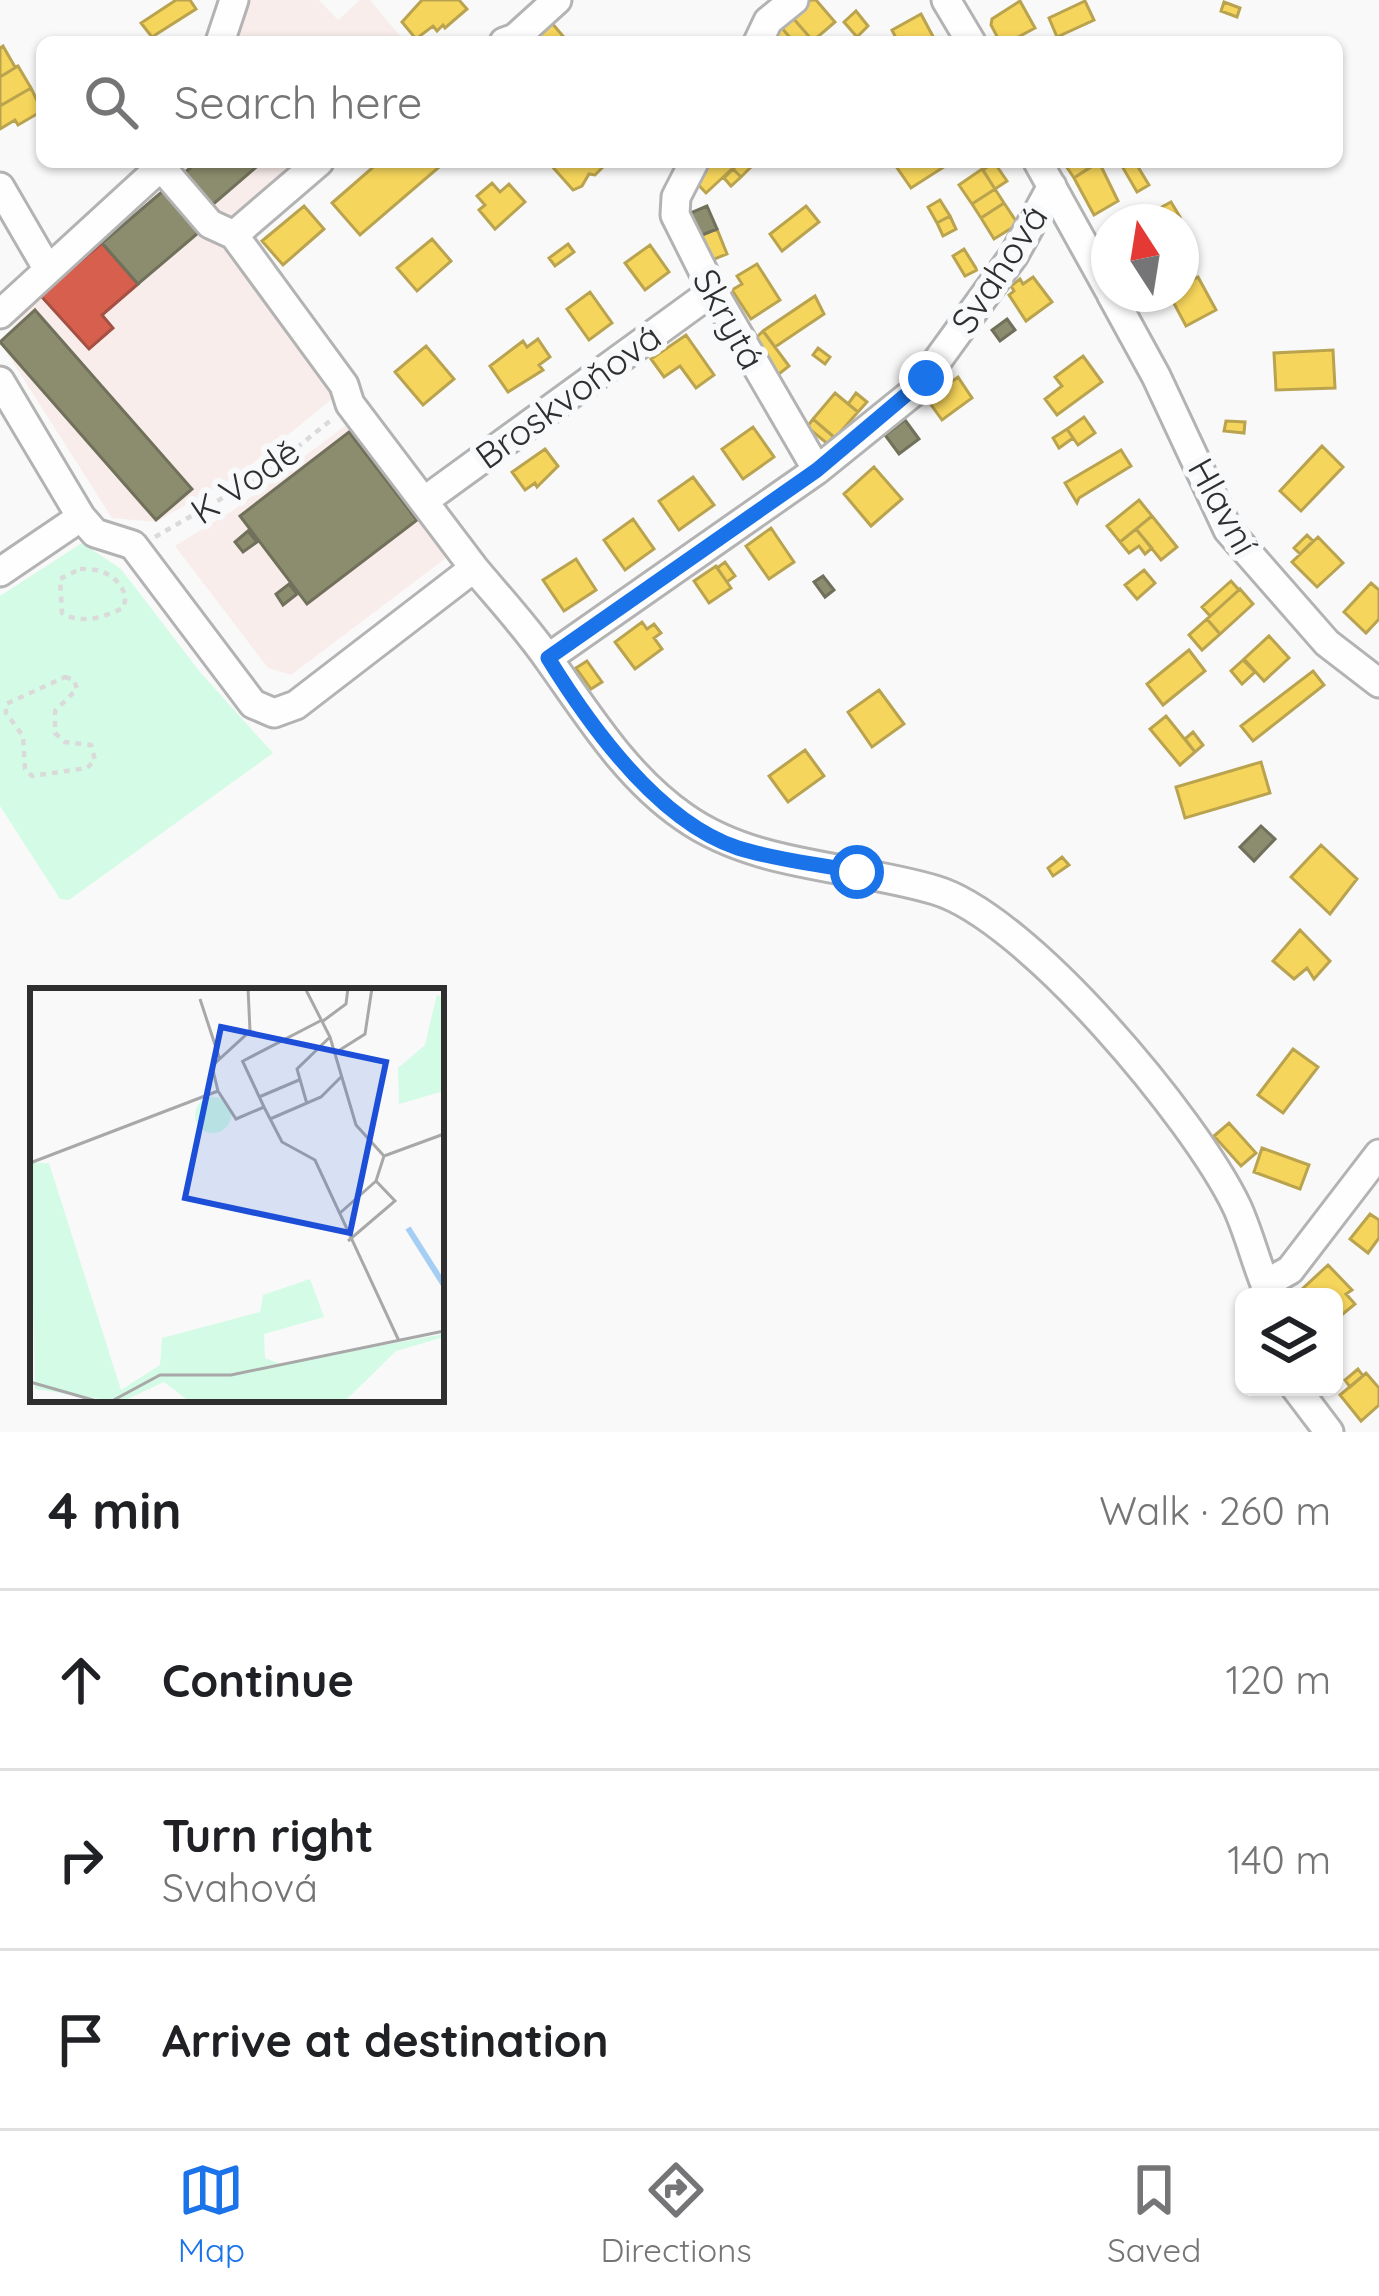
<!DOCTYPE html>
<html lang="en">
<head>
<meta charset="utf-8">
<style>
	:root { --surface:#fff; --page:#f2f2f2; --text:#202124; --muted:#757577; --line:#e0e0e0; --accent:#1a73e8 }
	body { margin:0; font-family:Quicksand,sans-serif; background:var(--page); color:var(--text) }
	.controls { position:absolute; right:36px; bottom:36px; display:grid; overflow:hidden; border-radius:18px; box-shadow:0 3px 9px #0004 }
	.controls button { width:108px; height:108px; display:grid; place-items:center; padding:0; border:0; border-bottom:3px solid var(--line); background:var(--surface); color:var(--text); font:60px sans-serif }
	.compass { position:absolute; left:1091px; top:204px; width:108px; height:108px; border-radius:50%; background:var(--surface); box-shadow:0 3px 9px #0004; rotate:348deg }
	.stop { position:absolute; width:36px; height:36px; margin:-27px; border:9px solid #1a73e8; border-radius:50%; background:#fff }
	.stop.end { background:#1a73e8; border-color:#fff; box-shadow:0 3px 12px #0008 }
	.list { margin:0; padding:0; list-style:none }
	h2 { display:flex; justify-content:space-between; align-items:center; height:156px; margin:0; padding:0 48px; font-size:51px }
	h2 small { font-size:39px; font-weight:400; color:var(--muted) }
	.list li { display:grid; grid-template-columns:78px 1fr auto; gap:36px; align-items:center; box-sizing:border-box; height:180px; padding:0 48px; border-top:3px solid var(--line) }
	.list b { display:block; font-size:45px; white-space:nowrap }
	.list p { margin:0; font-size:39px; white-space:nowrap; color:var(--muted) }
	.list em { font-size:39px; font-style:normal; color:var(--muted) }
	.icon { flex:none; width:66px; height:66px; fill:none; stroke:currentColor; stroke-width:2; stroke-linecap:round; stroke-linejoin:round }
	.map { position:relative; flex:none; width:1379px; height:1432px; overflow:hidden }
	.search { position:absolute; background:var(--surface); box-shadow:0 3px 9px #0004; left:36px; right:36px; top:36px; height:132px; display:flex; align-items:center; gap:30px; box-sizing:border-box; padding:0 42px; border-radius:18px; color:var(--muted); font-size:45px }
	.sheet { height:696px; background:var(--surface) }
	nav { display:flex; justify-content:space-around; align-items:center; box-sizing:border-box; height:168px; border-top:3px solid var(--line); background:var(--surface); font-size:33px; color:var(--muted) }
	nav a { display:grid; justify-items:center; gap:6px }
	nav .on { color:var(--accent) }
	.map>svg:first-child { display:block }
	.industrial { fill:#f8edea }
	.green { fill:#d4fbe6 }
	.homes { fill:#f6d55c; stroke:#baa34e; stroke-width:3 }
	.shops { fill:#d6604d; stroke:#a45144; stroke-width:3 }
	.industry { fill:#8c8c6e; stroke:#70705b; stroke-width:3 }
	.lines { fill:none; stroke-linecap:round; stroke-linejoin:round }
	.street-casing { stroke:#b3b3b3; stroke-width:33 }
	.path { stroke:#dadada; stroke-width:4.5; stroke-dasharray:6 6; stroke-linecap:butt }
	.street { stroke:#fefefe; stroke-width:27 }
	.route { stroke:#1a73e8; stroke-width:15 }
	.labels { text-anchor:middle; stroke-width:12; stroke-linejoin:round; paint-order:stroke }
	.street-label { font-size:36px; fill:#2f2f2f; stroke:#f8f9fa }
	.inset-river { fill:none; stroke:#a5cef4; stroke-width:6 }
	.inset-road { fill:none; stroke:#a8a8a8; stroke-width:3 }
	.view { fill:#1d4ed8; fill-opacity:0.15; stroke:#1d4ed8; stroke-width:6 }
	.inset-edge { fill:none; stroke:#2f2f2f; stroke-width:6 }
</style>
</head>
<body>
<div class="map">
<svg width="1379" height="1432" viewBox="0 0 1379 1432">
	<rect width="100%" height="100%" fill="#f9f9f9"/>
	<path class="industrial" d="M244 0H319L338 20 360 0H370L405 42H228Z
		M187 162H295L239 211 227 252 338 394 240 474 156 522 112 518 0 342 39 297 182 177Z
		M346 425 446 558 291 675 268 668 175 546 232 511Z"/>
	<path class="green" d="M82 543 121 569 200 672 273 753 69 900 60 899 0 806V596Z"/>
	<path class="homes" d="M176 0H190L196 9 152 37 141 23Z
		M422 0H459L467 9 445 28 443 25 437 31 433 26 416 39 402 22Z
		M811 0H816L835 22 813 41 792 17Z
		M1020 1 1035 28 1009 42H1000L991 25 992 19Z
		M1085 1 1094 20 1057 37 1049 18Z
		M1224 2 1240 8 1237 17 1221 11Z
		M856 11 868 26 857 37 844 22Z
		M921 14 936 42H898L892 30Z
		M792 17 813 41 794 42 780 26Z
		M551 22 568 42H527Z
		M780 26 794 42H774L769 36Z
		M3 46 15 67 18 66 0 77V48Z
		M18 66 31 88 0 106V77Z
		M31 88 42 111 18 125 15 120 0 129V106Z
		M379 162H445L360 235 332 203Z
		M553 162H607V163L595 175 589 174 582 186 573 190 550 164Z
		M710 162H729L734 167 706 193 693 179Z
		M740 162H756L741 177 733 169Z
		M893 162H950V163L911 188Z
		M994 162 1007 181 995 189 983 170Z
		M1072 162H1091L1093 165 1074 178 1066 166Z
		M1099 162 1118 201 1094 215 1074 178Z
		M1135 162 1149 185 1137 192 1123 168Z
		M733 169 741 177 731 186 724 178Z
		M982 169 995 189 972 204 959 185Z
		M492 183 500 192 509 184 525 202 495 229 479 210 485 205 477 196Z
		M995 189 1004 203 981 218 972 204Z
		M940 200 950 216 937 223 928 207Z
		M1171 202 1180 217 1171 222H1134Z
		M1004 203 1018 224 994 239 981 218Z
		M304 206 324 229 283 265 262 241Z
		M806 206 819 222 782 251 770 234Z
		M950 216 956 229 943 236 937 223Z
		M717 229 727 254 707 262 697 237Z
		M432 239 451 261 417 291 397 268Z
		M568 244 574 252 555 266 549 258Z
		M650 245 669 272 645 290 625 263Z
		M964 249 977 270 965 276 953 256Z
		M757 264 780 300 751 319 732 290 742 284 737 276Z
		M1033 277 1052 302 1026 321 1009 295 1014 291 1011 286 1020 279 1023 284Z
		M1198 277 1216 310 1186 326 1169 294H1181V286Z
		M590 292 612 323 589 340 567 309Z
		M815 296 824 314 775 347 763 331Z
		M763 331 789 366 774 378 748 346Z
		M686 335 714 375 696 388 680 366 664 377 651 359Z
		M538 339 550 357 539 365 543 370 508 392 490 366 523 341 527 347Z
		M426 346 454 379 423 405 395 372Z
		M818 348 830 357 825 364 813 355Z
		M1333 350 1335 388 1276 390 1274 353Z
		M1083 356 1102 382 1057 415 1045 399 1062 386 1055 377Z
		M958 377 972 398 942 420 927 399Z
		M835 393 858 412 835 438 813 419Z
		M856 393 867 402 858 412 848 404Z
		M1084 417 1095 433 1078 445 1067 429Z
		M813 419 835 438 829 445 807 427Z
		M1226 421 1245 422 1244 433 1224 431Z
		M753 427 774 457 743 479 722 449Z
		M1067 429 1073 438 1059 448 1053 438Z
		M1322 446 1343 467 1301 511 1280 491Z
		M545 449 558 466 537 487 535 483 525 490 512 472Z
		M1121 450 1131 466 1079 498 1077 503 1065 483Z
		M874 467 902 499 871 526 844 494Z
		M693 477 714 505 679 530 659 501Z
		M1139 500 1152 516 1120 542 1107 526Z
		M1152 516 1177 547 1161 560 1136 529Z
		M633 519 654 549 625 570 604 540Z
		M771 528 794 562 769 579 746 546Z
		M1136 529 1152 548 1145 554 1139 546 1129 553 1120 542Z
		M1307 535 1313 541 1300 554 1294 548Z
		M1318 537 1343 563 1317 587 1292 562Z
		M576 559 596 590 564 611 543 580Z
		M725 562 735 576 727 582 717 568Z
		M716 566 731 588 709 603 694 581Z
		M1144 570 1155 583 1137 599 1125 585Z
		M1231 581 1239 590 1210 616 1202 607Z
		M1371 583 1379 590V619L1366 633 1344 612Z
		M1240 589 1253 604 1220 634 1207 619Z
		M1207 619 1220 634 1202 650 1189 635Z
		M642 622 647 629 654 624 661 633 654 638 662 649 635 669 615 642Z
		M1269 636 1289 658 1264 681 1244 659Z
		M1189 650 1205 671 1163 705 1147 684Z
		M1243 660 1255 672 1242 684 1231 671Z
		M587 661 602 682 591 689 576 668Z
		M1313 671 1324 685 1253 741 1241 726Z
		M879 690 904 724 872 747 848 712Z
		M1166 716 1195 752 1180 765 1150 729Z
		M1193 732 1203 745 1195 752 1185 739Z
		M805 750 824 776 788 802 769 776Z
		M1261 762 1270 793 1185 818 1176 787Z
		M1321 845 1357 879 1330 914 1291 877Z
		M1062 857 1069 865 1053 876 1048 868Z
		M1300 930 1330 961 1314 979 1307 968 1294 979 1273 961Z
		M1293 1049 1318 1067 1283 1113 1258 1095Z
		M1229 1123 1256 1153 1241 1166 1214 1136Z
		M1262 1148 1309 1165 1300 1189 1254 1172Z
		M1370 1214 1379 1220V1238L1368 1253 1350 1239Z
		M1328 1265 1352 1290 1346 1294 1355 1304 1338 1318 1334 1314V1297H1303L1299 1292Z
		M1358 1369 1363 1376 1350 1387 1345 1380Z
		M1366 1373 1379 1388V1405L1361 1421 1340 1395Z"/>
	<path class="shops" d="M102 243 138 284 102 315 113 328 89 349 40 295Z"/>
	<path class="industry" d="M197 162H262L210 207 182 175Z
		M163 191 198 233 138 284 102 243Z
		M707 206 717 229 697 237 688 214Z
		M35 310 192 489 156 520 0 342Z
		M1007 319 1015 330 1000 341 992 330Z
		M905 420 919 439 899 454 885 435Z
		M349 432 417 520 307 604 240 516Z
		M248 531 257 542 243 552 235 542Z
		M823 576 834 590 825 597 814 582Z
		M289 584 297 594 283 605 276 594Z
		M1261 826 1275 839 1254 861 1240 847Z"/>
	<g class="lines">
		<defs>
			<path id="street" d="M946 0 971 42
				M220 42 234 0
				M504 42 515 38 557 0
				M758 42 768 21 794 0
				M694 162 676 197 675 215 713 291 817 470
				M1038 162 1109 290
				M161 167 210 224 234 235 344 385 350 404 474 568
				M0 187 47 268
				M234 235 319 162
				M1111 294 1156 376 1228 530 1327 643 1379 683
				M0 314 166 162
				M0 381 81 517 95 533 133 545 253 704 274 713 296 705 474 568C499 598 527 628 549 660 589 716 626 777 684 817 756 868 852 865 935 890 1027 917 1195 1119 1237 1207 1248 1231 1255 1259 1265 1284V1297
				M424 501 713 291
				M0 572 81 517
				M548 658 817 470 916 390 1014 255 1052 186
				M1265 1284 1290 1270 1379 1154
				M1295 1387 1329 1432"/>
		</defs>
		<use href="#street" class="street-casing"/>
		<path class="path" d="M155 537 264 474 330 421
			M80 569C103 568 118 576 126 597L123 608C104 617 82 625 62 613L60 579Z
			M65 677 74 680 77 689 55 711V733L65 742 91 745 95 760 87 768 32 776 25 769 23 736 6 713V704Z"/>
		<use href="#street" class="street"/>
	</g>
	<g class="lines">
		<path class="route" d="M857 872C818 864 776 860 738 848 659 822 590 726 548 658L817 470 926 378"/>
	</g>
	<g class="labels">
		<g class="street-label">
			<text transform="translate(999 269) rotate(-57)" y="13">Svahová</text>
			<text transform="translate(729 319) rotate(61)" y="13">Skrytá</text>
			<text transform="translate(568 396) rotate(-36)" y="13">Broskvoňová</text>
			<text transform="translate(245 481) rotate(-34)" y="13">K Vodě</text>
			<text transform="translate(1223 506) rotate(61)" y="13">Hlavní</text>
		</g>
	</g>
	<g transform="translate(30 988)">
		<rect width="414" height="414" fill="#f9f9f9"/>
		<path d="M407 6 414 12V103L369 116 368 80 395 57ZM165 127a18 18 0 1 1 36 0a18 18 0 1 1-36 0ZM0 175H19L91 402 130 377 132 350 230 324 233 307 280 291 294 329 234 346 235 370 251 376 414 346V349L366 363 314 414H160L134 394 91 414 5 401Z" fill="#d4fbe6"/>
		<path class="inset-river" d="M378 240 414 297"/>
		<path class="inset-road" d="M275 0 300 49 326 137 354 168M170 11 190 72M293 33 316 16 318 0M305 65 335 46 342 0M212 72 234 119M213 73 292 32M188 103 206 131 234 119 252 154 285 172 369 353M188 103 182 78 220 43 218 0M229 109 269 92M277 116 267 81 300 49M240 131 291 109 312 88M354 168 414 146M0 175 188 103M310 225 346 193 354 168M318 253 365 213 346 193M0 394 70 414M80 414 130 387H201L414 343"/>
		<path class="view" d="M191 39 356 74 320 245 155 210Z"/>
		<rect width="414" height="414" class="inset-edge"/>
	</g>
</svg>
<div class="controls">
<button><svg class="icon" aria-label="layers" viewBox="0 0 24 24"><path d="M12 4l9 5-9 5-9-5zM3 14l9 5 9-5"/></svg></button>
</div>
<svg class="compass" viewBox="-18 -18 36 36"><path d="M0-13l5 13h-10z" fill="#e53935"/><path d="M0 13l5-13h-10z" fill="#757577"/></svg>
<div class="stop" style="left:857px;top:872px"></div>
<div class="stop end" style="left:926px;top:378px"></div>
<div class="search"><svg class="icon" aria-label="search" viewBox="0 0 24 24"><circle cx="10" cy="10" r="6"/><path d="M15 15l6 6"/></svg>Search here</div>
</div>
<section class="sheet">
<h2>4 min<small>Walk · 260 m</small></h2>
<ul class="list">
<li><svg class="icon" aria-label="ahead" viewBox="0 0 24 24"><path d="M12 20V5M6 11l6-6 6 6"/></svg><div><b>Continue</b></div><em>120 m</em></li>
<li><svg class="icon" aria-label="right" viewBox="0 0 24 24"><path d="M7 20v-9h11M14 6l5 5-5 5"/></svg><div><b>Turn right</b><p>Svahová</p></div><em>140 m</em></li>
<li><svg class="icon" aria-label="arrive" viewBox="0 0 24 24"><path d="M6 21V4h12l-3 4 3 4H6"/></svg><div><b>Arrive at destination</b></div></li>
</ul>
</section>
<nav>
<a class="on"><svg class="icon" aria-label="map" viewBox="0 0 24 24"><path d="M3 6l6-2 6 2 6-2v14l-6 2-6-2-6 2zM9 4v14M15 6v14"/></svg>Map</a>
<a><svg class="icon" aria-label="directions" viewBox="0 0 24 24"><path d="M12 3l9 9-9 9-9-9zM9 14v-3h6M13 9l2 2-2 2"/></svg>Directions</a>
<a><svg class="icon" aria-label="saved" viewBox="0 0 24 24"><path d="M7 4h10v16l-5-4-5 4z"/></svg>Saved</a>
</nav>
</body>
</html>
